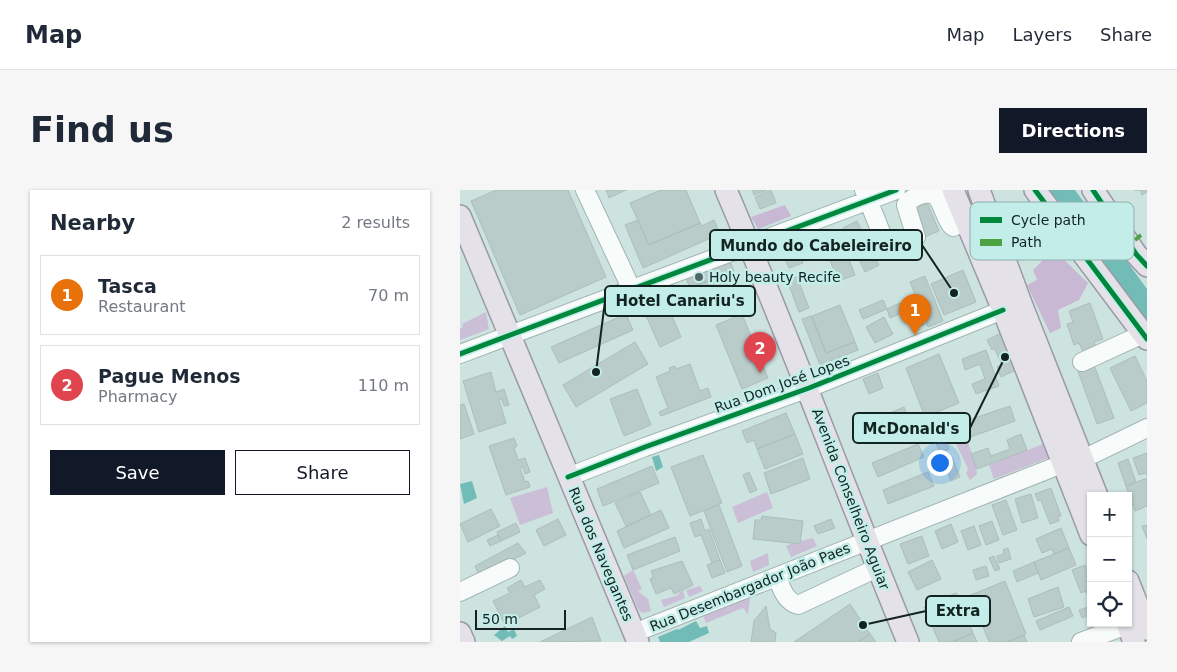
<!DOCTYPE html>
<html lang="en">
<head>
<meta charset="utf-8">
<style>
	:root { --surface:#fff; --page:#f6f6f7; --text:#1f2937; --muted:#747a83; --line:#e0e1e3; --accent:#111827 }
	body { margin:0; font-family:"DejaVu Sans",sans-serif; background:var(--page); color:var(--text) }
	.controls { position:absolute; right:15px; bottom:15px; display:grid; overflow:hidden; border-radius:0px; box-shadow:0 1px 4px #0004 }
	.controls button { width:45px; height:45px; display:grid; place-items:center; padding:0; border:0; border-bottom:1px solid var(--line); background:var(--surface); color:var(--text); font:25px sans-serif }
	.scale { position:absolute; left:15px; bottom:12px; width:91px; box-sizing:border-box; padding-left:5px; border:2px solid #132321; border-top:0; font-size:14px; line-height:18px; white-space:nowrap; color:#132321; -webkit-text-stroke:4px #c2ede8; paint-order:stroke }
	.you { position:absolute; left:479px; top:272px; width:18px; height:18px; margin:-12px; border:4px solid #fff; border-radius:50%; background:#1a73e8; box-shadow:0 0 0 8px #1a73e833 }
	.badge { display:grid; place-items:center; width:32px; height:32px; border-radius:50%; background:var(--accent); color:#fff; font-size:16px; font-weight:700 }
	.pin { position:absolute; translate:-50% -41px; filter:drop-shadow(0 1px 2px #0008) }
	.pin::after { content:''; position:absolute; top:26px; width:18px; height:15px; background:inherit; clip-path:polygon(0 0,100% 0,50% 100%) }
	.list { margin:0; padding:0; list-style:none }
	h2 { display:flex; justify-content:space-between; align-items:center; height:65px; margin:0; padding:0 20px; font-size:21px }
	h2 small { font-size:16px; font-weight:400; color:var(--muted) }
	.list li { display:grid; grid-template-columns:32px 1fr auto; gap:15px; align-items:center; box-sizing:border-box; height:80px; margin:0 10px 10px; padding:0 10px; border:1px solid var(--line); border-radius:0px }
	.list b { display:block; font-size:19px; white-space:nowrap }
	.list p { margin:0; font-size:16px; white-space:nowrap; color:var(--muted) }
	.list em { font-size:16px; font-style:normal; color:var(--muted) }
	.actions { display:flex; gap:10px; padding:15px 20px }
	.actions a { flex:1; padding:11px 0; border:1px solid var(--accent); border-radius:0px; text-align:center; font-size:18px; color:var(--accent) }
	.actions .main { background:var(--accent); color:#fff }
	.icon { flex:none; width:28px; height:28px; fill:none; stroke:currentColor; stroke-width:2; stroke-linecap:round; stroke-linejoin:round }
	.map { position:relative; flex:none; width:687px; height:452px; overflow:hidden; border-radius:0px }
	header { display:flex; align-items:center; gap:30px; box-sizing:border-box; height:70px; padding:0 25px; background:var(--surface); border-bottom:1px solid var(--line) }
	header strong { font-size:24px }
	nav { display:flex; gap:28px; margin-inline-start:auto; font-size:18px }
	.intro { display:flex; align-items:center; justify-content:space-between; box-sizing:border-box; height:120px; padding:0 30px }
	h1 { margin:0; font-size:35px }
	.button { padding:12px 22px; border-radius:0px; background:var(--accent); color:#fff; font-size:18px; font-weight:700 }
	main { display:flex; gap:30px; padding:0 30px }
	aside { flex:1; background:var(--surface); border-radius:0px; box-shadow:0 1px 4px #0004 }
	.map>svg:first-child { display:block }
	.green { fill:#cbbfd7 }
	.forest { fill:#c8b8d3 }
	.water { fill:#71bcb6 }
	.building { fill:#baccca; stroke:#abbebb }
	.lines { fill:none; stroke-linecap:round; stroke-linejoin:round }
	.minor-casing { stroke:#a2b4b2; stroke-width:20 }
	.major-casing { stroke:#9a9ba5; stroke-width:24 }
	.minor { stroke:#f7fbfa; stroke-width:18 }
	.major { stroke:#e4e1e8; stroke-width:21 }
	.quiet { stroke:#4ea241; stroke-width:4; stroke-dasharray:8 4; stroke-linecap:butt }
	.cycleway-casing { stroke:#c2ede8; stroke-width:8 }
	.cycleway { stroke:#00873e; stroke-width:5 }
	.poi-dot { fill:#546664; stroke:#c2ede8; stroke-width:2 }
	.labels { text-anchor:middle; stroke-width:5; stroke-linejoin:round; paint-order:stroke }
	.poi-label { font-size:14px; fill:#132321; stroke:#c2ede8; text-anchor:start }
	.street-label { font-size:14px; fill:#132321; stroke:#c2ede8 }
	.key { fill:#c2ede8; stroke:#8eb0ac; stroke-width:1 }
	.key-label { font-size:14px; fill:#132321 }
	.leader { fill:none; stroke:#132321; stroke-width:2 }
	.callout-dot { fill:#132321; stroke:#c2ede8; stroke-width:2 }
	.callout { fill:#c2ede8; stroke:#132321; stroke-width:2 }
	.callout-label { font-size:15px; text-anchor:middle; font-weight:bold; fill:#132321 }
</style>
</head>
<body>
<header>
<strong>Map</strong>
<nav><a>Map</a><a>Layers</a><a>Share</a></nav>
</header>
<div class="intro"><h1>Find us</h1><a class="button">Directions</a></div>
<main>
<aside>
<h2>Nearby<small>2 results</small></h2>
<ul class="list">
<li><span class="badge" style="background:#e8710a">1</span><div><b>Tasca</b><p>Restaurant</p></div><em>70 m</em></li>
<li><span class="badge" style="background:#e0444e">2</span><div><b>Pague Menos</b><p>Pharmacy</p></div><em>110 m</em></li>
</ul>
<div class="actions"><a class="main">Save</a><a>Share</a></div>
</aside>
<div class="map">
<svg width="687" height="452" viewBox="0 0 687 452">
	<rect width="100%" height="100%" fill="#cce3e0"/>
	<path class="green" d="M26 122 29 139 0 150V139L3 137 2 134Z
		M486 224H492C502 236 516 268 517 284L510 290 506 283 508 279 487 235H481Z
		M583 254 588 268 534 289 529 275Z
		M87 297 93 323 60 335 50 308Z
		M307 302 313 318 278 333 272 317Z
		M353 348 357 356 331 367 326 356 332 353 340 354 341 351Z
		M308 363 309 375 293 382 290 371Z
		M173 380 182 399 178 401 188 409 191 421 182 423 178 419 164 386Z
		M240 396 243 401 229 407 226 400Z
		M223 400 225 408 204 417 201 410 216 406Z
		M290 407 288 425 283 418 246 433 243 425Z"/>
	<path class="forest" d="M325 15 331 26 298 39 291 27Z
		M598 64 628 93 619 110 598 120 601 138 590 143 567 95 577 90 573 80 583 70Z"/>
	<path class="water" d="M588 0H615L687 99V131Z
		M199 265 203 277 196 281 192 267Z
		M12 291 17 308 4 314 0 294Z
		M236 431 240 438 247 436 249 443 229 452H200L198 447 217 439 218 440Z
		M45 436 48 442 54 439 57 446 52 449 50 446 42 451 34 445Z"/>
	<path class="building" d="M36 0H108L146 87 60 125 11 11Z
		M146 0H166L149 8Z
		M201 0H226L240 33 189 55 170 13Z
		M292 0H307L294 5Z
		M311 0 316 13 300 19 295 7Z
		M674 0H687V2L682 5 680 0Z
		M466 10 479 41 460 49 447 18Z
		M178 30 189 55 240 33 242 36 254 30 260 44 183 78 165 35Z
		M397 31 419 75 405 82 383 38Z
		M378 41 395 85 378 91 361 48Z
		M347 53 353 67 348 69 345 64 340 66 343 73 329 78 323 64Z
		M269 69 274 81 230 98 225 86Z
		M503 80 516 112 484 125 471 94Z
		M273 81 279 96 238 112 232 97Z
		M465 86 483 131 468 137 450 92Z
		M337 87 349 118 339 122 327 90Z
		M205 109 221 147 200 157 183 119Z
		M423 110 427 119 403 129 399 120Z
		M440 113 444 122 430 128 427 119Z
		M630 113 643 149 634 152 636 157 623 162 619 153 614 155 607 134 613 132 609 121Z
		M380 115 395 152 366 163 352 126Z
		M456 120 464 134 455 139 446 125Z
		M166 124 173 140 99 173 91 157Z
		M282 124 308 188 282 199 256 135Z
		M351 126 366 163 395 152 398 160 360 175 342 129Z
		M424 127 433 144 415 153 406 137Z
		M541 143 558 179 541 187 537 177 542 174 534 158 532 160 527 150Z
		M175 152 188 174 116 217 103 195Z
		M526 160 539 196 516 204 512 194 525 189 520 174 505 180 502 169Z
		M479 164 499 213 465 227 446 178Z
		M675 166 687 191V213L671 221 650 178Z
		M230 174 240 201 248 198 251 207 201 226 199 222 208 218 196 187 210 181 209 178 215 176 216 179Z
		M634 175 654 228 637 234 618 181Z
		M31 182 36 202 44 199 49 215 44 216 42 209 39 210 46 233 19 242 3 191Z
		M418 183 423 198 409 204 403 189Z
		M177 199 191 235 164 246 150 209Z
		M4 214 14 244 0 249V215Z
		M550 216 555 231 505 249 500 233Z
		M444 217 450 231 405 249 399 236Z
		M326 223 335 244 297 259 294 250 287 253 282 241Z
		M481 239 489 259 480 263 472 243Z
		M335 244 343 264 305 279 297 259Z
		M561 244 567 260 517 279 511 264 528 258 531 266 550 259 547 250Z
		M54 248 57 256 54 258 58 270 65 268 70 282 65 284 63 277 60 278 65 292 68 291 70 297 46 305 29 256Z
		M458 254 464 267 418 287 412 273Z
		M687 263V286L686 283 679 285 673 268Z
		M243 265 262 313 230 326 211 277Z
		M492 267 500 287 491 291 483 270Z
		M343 268 350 289 311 304 304 283Z
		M668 269 676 292 666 296 658 273Z
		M192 276 199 293 143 316 137 299Z
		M289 282 297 300 290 303 283 285Z
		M468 282 474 296 428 314 423 300Z
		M687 288V316L675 321 666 296Z
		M591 298 601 326 598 327 599 331 590 334 581 310 578 311 575 304Z
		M180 302 191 325 166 336 155 313Z
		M571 304 578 328 562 333 555 309Z
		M546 310 557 340 543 345 532 315Z
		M259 315 282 376 267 382 244 321Z
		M31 319 40 336 8 352 0 334Z
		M201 320 209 338 164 358 157 341Z
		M302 326 343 331 340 354 293 349 295 330H301Z
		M98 329 106 345 84 356 76 340Z
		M241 329 245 341 249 339 260 370 252 373 241 345 235 347 230 333Z
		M371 329 375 338 358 344 354 336Z
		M532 331 539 350 526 355 519 336Z
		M56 333 60 342 41 351 37 342Z
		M491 334 498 352 482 359 475 341Z
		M687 335V349L682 336Z
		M514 336 521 355 508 360 501 341Z
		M601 338 609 358 594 364 592 359 582 363 576 349Z
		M38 345 41 351 30 356 27 350Z
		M462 346 469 366 448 374 440 354Z
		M215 347 220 361 173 380 167 365Z
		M58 353 66 363 20 387 15 376Z
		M548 358 551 369 539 373 537 366 544 364 543 360Z
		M609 358 616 375 581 390 574 372Z
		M534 366 540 379 535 381 529 368Z
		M260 370 265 383 252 388 247 375Z
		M472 370 481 389 457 400 448 382Z
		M222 371 233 395 214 404 211 398 196 404 190 389 193 387 191 381Z
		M574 372 578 383 557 392 553 381Z
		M625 375 631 390V399L621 403 612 380Z
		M526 376 529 386 516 390 513 380Z
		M61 390 65 397 80 390 85 399 74 405 80 417 45 435 33 411 50 403 47 398Z
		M545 391 566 444 547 452H529L511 405Z
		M598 397 604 417 574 427 568 409Z
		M631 399V414L626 401Z
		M496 403 501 412 468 426 464 417Z
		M500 412 513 443 492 452H479L468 426Z
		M390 414 410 444 398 452H334Z
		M306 416 310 439 316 443 315 452H291L294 431Z
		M631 416V424L622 428 619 420Z
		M609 417 613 426 580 440 576 431Z
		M132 427 141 451 80 452Z
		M513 443 517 452H492L507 446Z
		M410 444 416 452H398Z
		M564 445 567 452H547Z"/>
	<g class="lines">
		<defs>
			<path id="minor" d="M125 0 171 98
				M404 0 425 52 428 58C439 62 449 56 456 47L446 15C451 7 467 0 476 6 482 13 485 27 491 35L493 37 506 31
				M0 164 436 0
				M622 172 683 144
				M623 269 687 238
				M108 287 185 257 349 198 543 120
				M317 387C322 399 325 411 338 415L417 378
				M0 402 50 378
				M174 443 602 274
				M621 452 667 435"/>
			<path id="major" d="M266 0C330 149 386 302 448 452
				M493 0 543 120 631 345
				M519 0 562 116 637 306
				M575 0 687 149
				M633 0 676 64 687 76
				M0 26 178 452
				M668 391 687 439
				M667 433 674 452
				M0 443 4 452"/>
		</defs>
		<use href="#minor" class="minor-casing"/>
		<use href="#major" class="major-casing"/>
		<use href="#minor" class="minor"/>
		<use href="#major" class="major"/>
		<path class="quiet" d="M675 50 681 45"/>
		<defs>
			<path id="cycleway" d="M575 0 687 149
				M633 0 676 64 687 76
				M0 164 436 0
				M108 287 185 257 349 198 543 120"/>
		</defs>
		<use href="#cycleway" class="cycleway-casing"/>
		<use href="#cycleway" class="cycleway"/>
	</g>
	<circle class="poi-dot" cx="239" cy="87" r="5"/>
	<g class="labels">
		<g class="poi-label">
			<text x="249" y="92">Holy beauty Recife</text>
		</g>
		<g class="street-label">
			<text transform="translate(322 194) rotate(-20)" y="5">Rua Dom José Lopes</text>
			<text transform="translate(391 309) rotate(69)" y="5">Avenida Conselheiro Aguiar</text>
			<text transform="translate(141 364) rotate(67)" y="5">Rua dos Navegantes</text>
			<text transform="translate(290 397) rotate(-22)" y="5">Rua Desembargador João Paes</text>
		</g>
	</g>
	<rect x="510" y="12" width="164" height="58" rx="8" class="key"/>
	<rect x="520" y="27" width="22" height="6" fill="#00873e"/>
	<rect x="520" y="49" width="22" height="7" fill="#4ea241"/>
	<g class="key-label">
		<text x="551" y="35">Cycle path</text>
		<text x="551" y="57">Path</text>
	</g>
	<path class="leader" d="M494 103L462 55M136 182L145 111M545 167L510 238M403 435L466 421"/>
	<g class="callout-dot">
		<circle cx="494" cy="103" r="5"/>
		<circle cx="136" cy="182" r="5"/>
		<circle cx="545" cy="167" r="5"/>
		<circle cx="403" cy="435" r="5"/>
	</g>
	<g class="callout">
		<rect x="250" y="40" width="212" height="30" rx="5"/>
		<rect x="145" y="96" width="150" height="30" rx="5"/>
		<rect x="393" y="223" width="117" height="30" rx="5"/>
		<rect x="466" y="406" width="64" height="30" rx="5"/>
	</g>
	<g class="callout-label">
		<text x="356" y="61">Mundo do Cabeleireiro</text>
		<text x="220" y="116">Hotel Canariu's</text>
		<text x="451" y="244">McDonald's</text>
		<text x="498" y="426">Extra</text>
	</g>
</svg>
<div class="controls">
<button>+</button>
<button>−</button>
<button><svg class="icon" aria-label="locate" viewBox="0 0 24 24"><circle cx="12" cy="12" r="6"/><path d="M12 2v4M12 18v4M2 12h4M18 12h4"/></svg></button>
</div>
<div class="scale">50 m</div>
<div class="you"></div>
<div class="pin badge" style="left:455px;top:145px;background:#e8710a">1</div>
<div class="pin badge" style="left:300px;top:183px;background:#e0444e">2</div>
</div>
</main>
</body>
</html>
